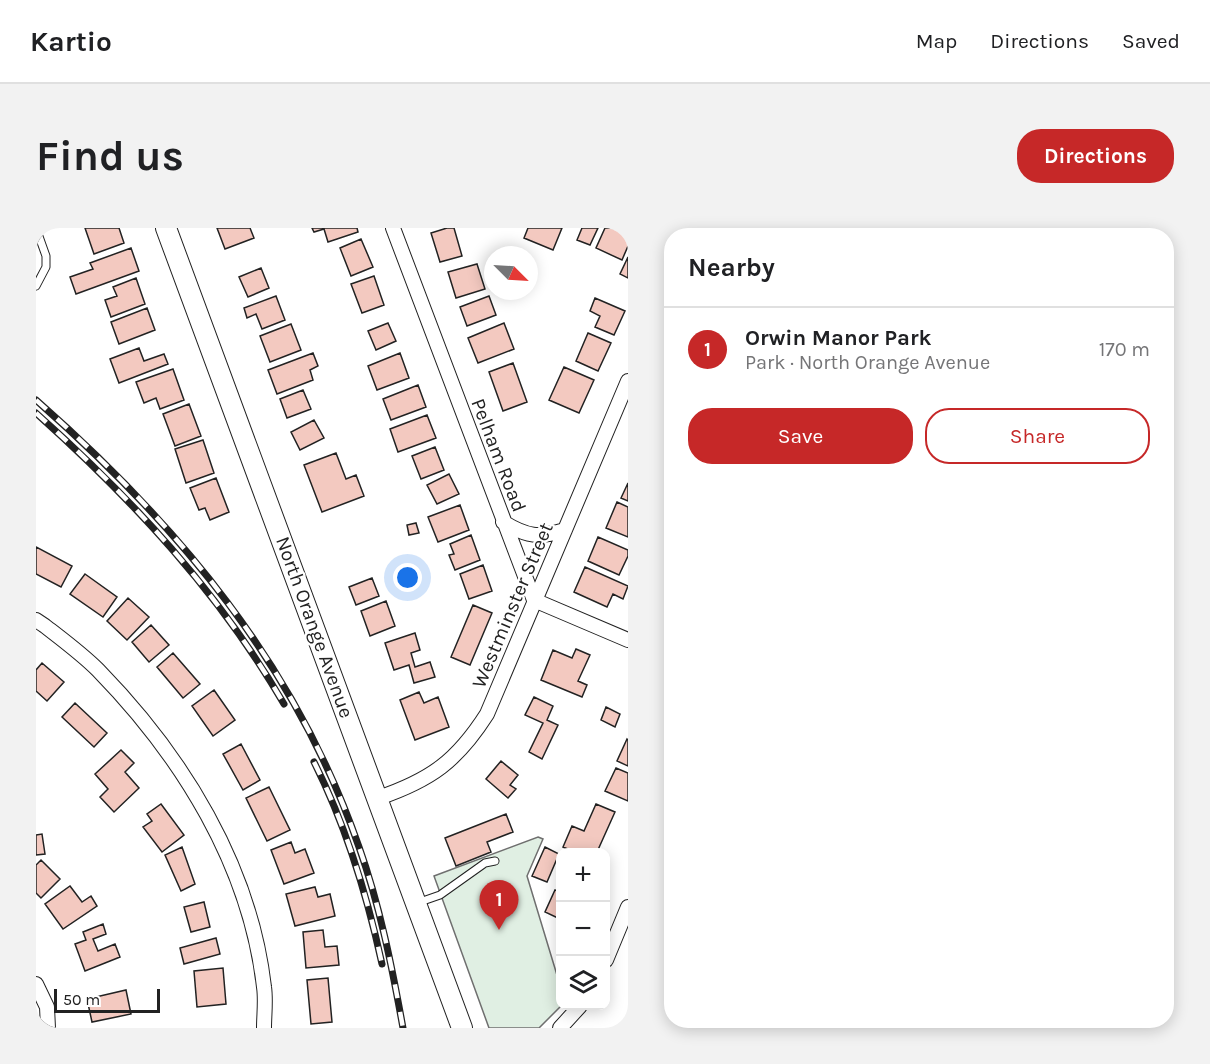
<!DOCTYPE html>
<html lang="en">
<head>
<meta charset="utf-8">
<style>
	:root { --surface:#fff; --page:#f2f2f2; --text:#202124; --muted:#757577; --line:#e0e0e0; --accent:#c62828 }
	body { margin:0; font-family:Karla,sans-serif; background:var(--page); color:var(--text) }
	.controls { position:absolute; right:18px; bottom:18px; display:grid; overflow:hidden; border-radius:12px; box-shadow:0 3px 15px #0003 }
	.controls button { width:54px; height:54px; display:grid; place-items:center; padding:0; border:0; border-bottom:2px solid var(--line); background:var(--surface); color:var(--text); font:30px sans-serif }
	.compass { position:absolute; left:448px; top:18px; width:54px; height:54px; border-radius:50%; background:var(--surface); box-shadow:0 3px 15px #0003; rotate:114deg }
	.scale { position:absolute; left:18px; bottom:15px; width:106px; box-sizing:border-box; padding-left:6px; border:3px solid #222; border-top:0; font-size:16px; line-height:21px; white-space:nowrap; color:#222; -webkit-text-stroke:4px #fff; paint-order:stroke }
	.you { position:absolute; left:372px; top:350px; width:21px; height:21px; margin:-15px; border:4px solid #fff; border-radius:50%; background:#1a73e8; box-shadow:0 0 0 9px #1a73e833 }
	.badge { display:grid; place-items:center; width:39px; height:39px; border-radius:50%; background:var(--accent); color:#fff; font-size:20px; font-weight:700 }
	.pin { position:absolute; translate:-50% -50px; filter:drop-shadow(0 2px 3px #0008) }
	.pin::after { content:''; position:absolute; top:32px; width:21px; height:18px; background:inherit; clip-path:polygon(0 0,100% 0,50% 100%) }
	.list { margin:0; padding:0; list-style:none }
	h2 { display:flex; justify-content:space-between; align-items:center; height:78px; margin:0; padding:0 24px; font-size:26px }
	h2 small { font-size:20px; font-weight:400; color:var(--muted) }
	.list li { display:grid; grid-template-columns:39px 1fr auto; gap:18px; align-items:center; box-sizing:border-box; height:84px; padding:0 24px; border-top:2px solid var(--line) }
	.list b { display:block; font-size:22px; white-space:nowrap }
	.list p { margin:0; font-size:20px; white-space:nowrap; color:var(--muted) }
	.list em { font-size:20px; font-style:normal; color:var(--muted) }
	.actions { display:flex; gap:12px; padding:18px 24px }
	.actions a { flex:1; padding:14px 0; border:2px solid var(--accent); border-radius:24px; text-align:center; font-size:21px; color:var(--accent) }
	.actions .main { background:var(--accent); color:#fff }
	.icon { flex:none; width:33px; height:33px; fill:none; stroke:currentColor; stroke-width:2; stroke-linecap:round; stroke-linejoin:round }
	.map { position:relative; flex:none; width:592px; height:800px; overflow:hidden; border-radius:24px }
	header { display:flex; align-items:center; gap:36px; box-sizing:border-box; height:84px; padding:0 30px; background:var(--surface); border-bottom:2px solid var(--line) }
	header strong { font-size:28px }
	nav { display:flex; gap:33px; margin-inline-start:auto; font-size:21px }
	.intro { display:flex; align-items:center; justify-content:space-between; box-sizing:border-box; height:144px; padding:0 36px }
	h1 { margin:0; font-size:42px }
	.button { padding:15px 27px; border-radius:24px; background:var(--accent); color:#fff; font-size:21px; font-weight:700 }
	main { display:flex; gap:36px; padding:0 36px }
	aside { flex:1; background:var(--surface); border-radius:24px; box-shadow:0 3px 15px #0003 }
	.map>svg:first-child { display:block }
	.green { fill:#e0efe3; stroke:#6f6f6f; stroke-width:1.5 }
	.building { fill:#f3c9c0; stroke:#222; stroke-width:1.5 }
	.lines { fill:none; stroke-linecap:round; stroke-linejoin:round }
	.service-casing { stroke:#222; stroke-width:9 }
	.minor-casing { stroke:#222; stroke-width:16 }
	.primary-casing { stroke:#222; stroke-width:22 }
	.service { stroke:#fff; stroke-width:7 }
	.minor { stroke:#fff; stroke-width:14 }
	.primary { stroke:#fff; stroke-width:20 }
	.rail-casing { stroke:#222; stroke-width:7 }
	.rail { stroke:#fff; stroke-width:4.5; stroke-dasharray:14; stroke-linecap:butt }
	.labels { text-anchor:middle; stroke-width:4.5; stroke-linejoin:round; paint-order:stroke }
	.street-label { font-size:20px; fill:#222; stroke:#fff }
</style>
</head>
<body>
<header>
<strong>Kartio</strong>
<nav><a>Map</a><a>Directions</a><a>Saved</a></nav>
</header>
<div class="intro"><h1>Find us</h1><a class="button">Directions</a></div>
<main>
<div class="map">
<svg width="592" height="800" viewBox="0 0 592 800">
	<rect width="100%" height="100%" fill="#fff"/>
	<path class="green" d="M502 609 507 611 491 648 524 757 525 778 503 800H453L398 648Z"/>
	<path class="building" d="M49 0H83L88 15 58 26Z
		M181 0H214L218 10 189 21Z
		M276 0H321L322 4 292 14 288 1 278 4Z
		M411 0H418L426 28 404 34 395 5Z
		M492 0H526L517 22 488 10Z
		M546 0H562L554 17 541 12Z
		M569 0 592 1V18L586 32 560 20Z
		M325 11 337 39 315 48 304 20Z
		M95 20 103 43 40 66 34 49 57 41 54 35Z
		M592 29V50L584 46Z
		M441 36 449 61 420 70 412 44Z
		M225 40 233 60 212 69 203 49Z
		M338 48 348 77 326 85 315 56Z
		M100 50 109 76 75 89 69 72 81 68 77 59Z
		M240 68 249 92 226 101 220 86 211 90 208 80Z
		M453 68 460 87 431 98 424 79Z
		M559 70 589 83 578 107 559 99 564 88 554 83Z
		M111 80 119 102 83 116 75 94Z
		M352 95 360 113 340 122 332 103Z
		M468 95 478 121 442 135 432 110Z
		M255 96 265 122 234 134 224 108Z
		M552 105 575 115 562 143 540 133Z
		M103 120 108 133 128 126 132 136 83 155 74 131Z
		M277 125 282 138 274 142 277 152 241 166 232 142Z
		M364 125 373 150 341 162 332 138Z
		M477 135 491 174 467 183 453 144Z
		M528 139 558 152 543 185 513 172Z
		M137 141 148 172 124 181 120 170 108 175 100 154Z
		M382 157 390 179 355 192 347 171Z
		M267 162 275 181 251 190 244 171Z
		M153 176 165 208 139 218 127 186Z
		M391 187 400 210 362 224 354 201Z
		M278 192 288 210 264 222 255 204Z
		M167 212 178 245 150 255 139 221Z
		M399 219 408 242 385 251 376 228Z
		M300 225 310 251 320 247 328 268 286 284 268 237Z
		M413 246 423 266 401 276 391 257Z
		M180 250 193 284 174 292 169 280 163 282 154 260Z
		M592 255V273L585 270Z
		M581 274 592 279V309L570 300Z
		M424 277 433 302 402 314 392 289Z
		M380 295 383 305 373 307 371 297Z
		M435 307 444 332 419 342 413 327 418 326 414 316Z
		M562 309 592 322V328L583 347 552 333Z
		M0 319 36 338 25 359 0 346Z
		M447 337 456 363 433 371 424 346Z
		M549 339 592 358 587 371 577 366 571 379 538 364Z
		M49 346 81 369 67 389 34 366Z
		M336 350 343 368 320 377 313 359Z
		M92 370 113 389 91 412 71 393Z
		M350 373 359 398 334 408 325 383Z
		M437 377 456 385 434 437 415 429Z
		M115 397 133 417 113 434 96 414Z
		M379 405 384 422 375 425 379 439 394 434 399 449 378 455 373 437 358 442 349 415Z
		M540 421 554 427 542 453 551 457 546 469 505 452 517 422 536 430Z
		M137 425 164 456 147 470 121 439Z
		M6 435 28 454 11 473 0 463V442Z
		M178 462 199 492 177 508 156 478Z
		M383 464 388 475 402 469 413 499 379 512 364 472Z
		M498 469 517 478 511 492 522 497 506 531 493 524 507 495 489 487Z
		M39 475 71 505 58 519 26 489Z
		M570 479 584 486 579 499 565 492Z
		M591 511 592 512V538L581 533Z
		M205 516 224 552 207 562 187 526Z
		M85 522 98 535 89 544 103 560 78 584 64 569 72 561 59 546Z
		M465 533 482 547 474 557 480 561 472 570 450 551Z
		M580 540 592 545V573L569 563Z
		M233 559 254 602 231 613 210 570Z
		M125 576 148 607 126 624 107 599 116 593 111 586Z
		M560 576 579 584 561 624H539L527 619 536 598 548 603Z
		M470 586 477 604 451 614 455 624 420 638 409 610Z
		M6 606 9 626 0 627V607Z
		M255 614 259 625 269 621 278 645 248 656 235 622Z
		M146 619 159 656 145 663 129 627Z
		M509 619 523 626 511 654 496 648Z
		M5 632 24 651 5 670 0 665V637Z
		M34 658 46 674 55 668 61 678 27 701 9 676Z
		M279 659 282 669 294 666 299 688 259 698 250 666Z
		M519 662 524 664V691L509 684Z
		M168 674 174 699 155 704 148 679Z
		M67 696 70 706 57 711 62 723 79 716 84 729 49 743 39 716 50 712 47 704Z
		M287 702 289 719 301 718 303 737 270 740 267 704Z
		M180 710 184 726 148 736 144 720Z
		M187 740 190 776 161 779 158 743Z
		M292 750 296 794 275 796 271 752Z
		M90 762 95 786 56 794 51 771Z"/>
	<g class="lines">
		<defs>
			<path id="service" d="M0 58 10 39V28L0 0
				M381 675 404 667 449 635 459 633"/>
			<path id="minor" d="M357 0 498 372 592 412
				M467 294C491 309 503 310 529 302
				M0 392 9 398C27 412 46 426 62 442 146 528 214 637 228 759 230 772 228 787 228 800
				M342 570C395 552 421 533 451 486L592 153
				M570 732 592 679
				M0 756 11 779 12 800
				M524 800 544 778"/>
			<path id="primary" d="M130 0 426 800"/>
		</defs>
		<use href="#service" class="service-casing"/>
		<use href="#minor" class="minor-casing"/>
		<use href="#primary" class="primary-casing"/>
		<use href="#service" class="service"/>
		<use href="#minor" class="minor"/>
		<use href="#primary" class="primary"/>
		<defs>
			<path id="rail" d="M0 172C143 298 260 437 323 619 344 678 356 739 367 800
				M0 185C96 271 183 364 248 476
				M278 534C310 598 331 667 346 736"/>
		</defs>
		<use href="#rail" class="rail-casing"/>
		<use href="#rail" class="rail"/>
	</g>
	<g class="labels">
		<g class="street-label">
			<text transform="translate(463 227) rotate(69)" y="7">Pelham Road</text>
			<text transform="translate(476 377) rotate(-67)" y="7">Westminster Street</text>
			<text transform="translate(279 399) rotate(70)" y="7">North Orange Avenue</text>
		</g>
	</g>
</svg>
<div class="controls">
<button>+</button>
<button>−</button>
<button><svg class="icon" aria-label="layers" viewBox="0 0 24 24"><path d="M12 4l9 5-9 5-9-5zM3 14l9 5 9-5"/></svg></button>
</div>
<svg class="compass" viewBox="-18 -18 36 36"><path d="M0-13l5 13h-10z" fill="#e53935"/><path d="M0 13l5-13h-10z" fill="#757577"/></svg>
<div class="scale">50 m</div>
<div class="you"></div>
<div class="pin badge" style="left:463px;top:702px">1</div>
</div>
<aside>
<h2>Nearby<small></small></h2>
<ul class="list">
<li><span class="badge">1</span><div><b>Orwin Manor Park</b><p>Park · North Orange Avenue</p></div><em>170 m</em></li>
</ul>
<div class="actions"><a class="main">Save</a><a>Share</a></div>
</aside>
</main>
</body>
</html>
